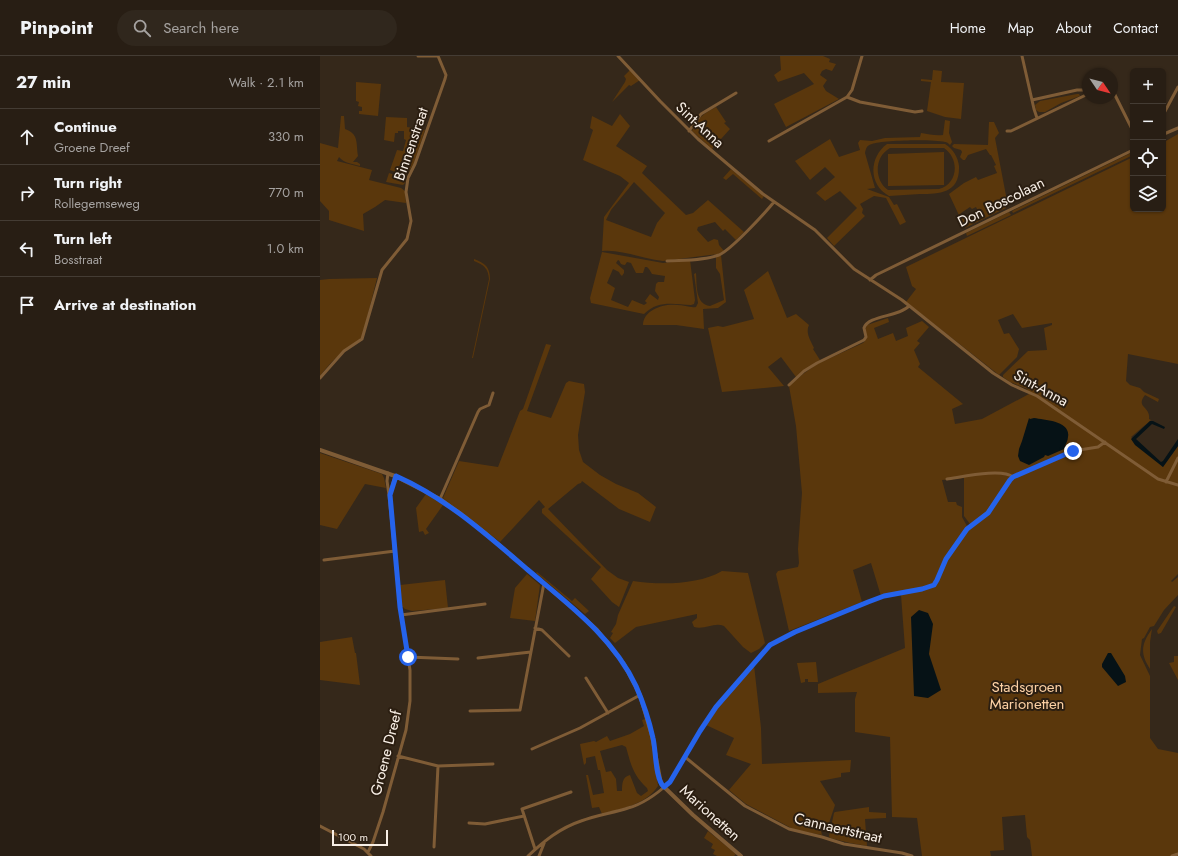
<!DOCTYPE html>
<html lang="en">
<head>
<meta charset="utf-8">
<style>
	:root { --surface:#281e14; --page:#30271d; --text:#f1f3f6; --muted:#a5a2a0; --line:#443c34 }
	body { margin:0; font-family:Jost,sans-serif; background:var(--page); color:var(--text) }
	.controls { position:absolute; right:12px; top:12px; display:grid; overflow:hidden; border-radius:6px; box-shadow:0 1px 3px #0004 }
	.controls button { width:36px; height:36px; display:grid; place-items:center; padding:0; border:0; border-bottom:1px solid var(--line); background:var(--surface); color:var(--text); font:20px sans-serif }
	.compass { position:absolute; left:762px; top:12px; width:36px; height:36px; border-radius:50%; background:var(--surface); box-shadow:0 1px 3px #0004; rotate:125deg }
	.scale { position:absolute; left:12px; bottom:10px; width:56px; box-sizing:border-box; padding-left:4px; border:2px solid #f8efe6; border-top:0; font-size:11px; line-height:14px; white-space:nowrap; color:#f8efe6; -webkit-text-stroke:3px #2b1e11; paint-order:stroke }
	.stop { position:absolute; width:12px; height:12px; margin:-9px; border:3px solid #2563eb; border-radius:50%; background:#fff }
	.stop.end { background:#2563eb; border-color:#fff; box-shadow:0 1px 4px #0008 }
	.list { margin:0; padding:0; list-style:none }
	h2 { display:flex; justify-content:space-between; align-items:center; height:52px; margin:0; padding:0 16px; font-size:17px }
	h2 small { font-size:13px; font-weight:400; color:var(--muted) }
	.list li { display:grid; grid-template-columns:26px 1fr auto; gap:12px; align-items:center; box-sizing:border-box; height:56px; padding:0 16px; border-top:1px solid var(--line) }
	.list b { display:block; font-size:15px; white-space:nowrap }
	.list p { margin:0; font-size:13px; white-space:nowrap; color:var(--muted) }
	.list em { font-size:13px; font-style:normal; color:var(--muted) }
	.icon { flex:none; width:22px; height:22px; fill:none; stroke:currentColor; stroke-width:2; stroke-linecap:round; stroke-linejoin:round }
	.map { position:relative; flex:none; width:858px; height:800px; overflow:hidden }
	header { display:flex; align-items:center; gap:24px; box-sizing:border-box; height:56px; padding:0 20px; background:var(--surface); border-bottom:1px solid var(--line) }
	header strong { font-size:19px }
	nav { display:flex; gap:22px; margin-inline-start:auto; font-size:14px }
	.search { width:280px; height:36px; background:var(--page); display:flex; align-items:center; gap:10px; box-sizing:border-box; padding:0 14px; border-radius:22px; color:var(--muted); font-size:15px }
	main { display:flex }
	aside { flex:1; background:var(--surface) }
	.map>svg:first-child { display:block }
	.green { fill:#5a370c; fill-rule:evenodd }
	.water { fill:#061216 }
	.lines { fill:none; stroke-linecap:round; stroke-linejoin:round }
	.minor { stroke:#7f5c36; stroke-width:3 }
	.tertiary { stroke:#7f5c36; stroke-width:4 }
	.route { stroke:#2563eb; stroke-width:5 }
	.labels { text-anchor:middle; stroke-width:4; stroke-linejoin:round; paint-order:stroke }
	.street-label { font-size:15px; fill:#f8efe6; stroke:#2b1e11 }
	.park-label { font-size:15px; fill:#fcd0a4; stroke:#2b1e11 }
</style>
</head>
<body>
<header>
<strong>Pinpoint</strong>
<div class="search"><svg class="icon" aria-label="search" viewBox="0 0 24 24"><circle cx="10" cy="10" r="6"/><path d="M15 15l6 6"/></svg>Search here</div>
<nav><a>Home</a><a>Map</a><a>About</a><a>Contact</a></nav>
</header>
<main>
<aside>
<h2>27 min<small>Walk · 2.1 km</small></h2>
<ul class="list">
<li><svg class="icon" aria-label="ahead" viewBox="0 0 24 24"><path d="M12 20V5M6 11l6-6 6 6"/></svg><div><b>Continue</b><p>Groene Dreef</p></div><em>330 m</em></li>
<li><svg class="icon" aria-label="right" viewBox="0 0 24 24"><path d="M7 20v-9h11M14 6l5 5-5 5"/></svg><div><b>Turn right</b><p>Rollegemseweg</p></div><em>770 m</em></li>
<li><svg class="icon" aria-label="left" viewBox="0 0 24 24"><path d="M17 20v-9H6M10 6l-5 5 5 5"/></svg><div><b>Turn left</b><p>Bosstraat</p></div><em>1.0 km</em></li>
<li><svg class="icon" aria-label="arrive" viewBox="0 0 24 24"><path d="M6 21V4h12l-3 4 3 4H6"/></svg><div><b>Arrive at destination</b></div></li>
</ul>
</aside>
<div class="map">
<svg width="858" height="800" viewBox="0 0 858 800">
	<rect width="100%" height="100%" fill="#35281a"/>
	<path class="green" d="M460 0H503L510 3 509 6 516 8 512 15 506 13 502 15 500 19 507 24 503 30 506 35 519 43 466 71 454 48 494 28 484 17 458 26 454 19 461 14Z
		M310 14 320 24 311 30 309 29 292 46 305 26 306 23 304 20Z
		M613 14 622 15 621 26 644 27 641 63 625 61 607 55 611 26 601 25V23L612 24Z
		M36 26 61 28 58 60 39 58V55H42V51L38 50 39 46 36 45Z
		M757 38H759L760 40 741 47 725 56H719L716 54 715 49 720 45Z
		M396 51 406 66 404 67 410 73 392 93 372 75C376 62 385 57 396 51Z
		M300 58 310 70 296 90 327 110 322 117 366 159 373 157 388 144 424 176 416 184 405 173 403 175 395 166 378 171 377 174 388 186 394 183 398 184 399 189 404 195 398 198 343 205C322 203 302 193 282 195L284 161 309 127 300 120 263 104 273 74 270 72 272 60 292 70ZM314 126 345 157 337 167 331 181 286 164 291 154Z
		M21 60H24L25 73C39 78 36 87 38 100L33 106H37L40 108V110C32 108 24 107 19 101L17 105 52 114 49 124 81 132 85 135 86 147 65 144 55 151 43 158 44 175 9 164V155L0 145V87L18 92Z
		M66 61 87 62V71L105 74 94 107 86 120 70 114 77 94 83 95 86 84 84 83V75H78V77H75L74 86 64 84Z
		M625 64 630 65 629 77 632 86 630 89C628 87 627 86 625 86 614 83 562 84 552 88 547 89 546 92 545 97L555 132 547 133 569 141 574 149 577 148 586 166 580 169 566 142 554 140 540 148 543 153 542 157 545 160 514 190 507 182 537 152 520 135 505 145 496 137 515 121 505 111 490 124 475 105 510 83 519 101 540 94 538 87 540 84 552 85 565 82 600 81 601 77C609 78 615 80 623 79Z
		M669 66H674L679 77 675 82 688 150H686V152L645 172 629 138 644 127 656 121 658 124 677 117 674 110 676 109 671 99H670L666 93 648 99 645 104H643L640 101 642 96 641 94 634 92 632 90 634 88 668 89ZM650 151 652 153 656 151 660 159 646 166 641 157Z
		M858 78V308L808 298 806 325 810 329 820 332 824 336 839 343 838 346 825 339C815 352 831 350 829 363L831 364 811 381 843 411 858 390V518L851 525 852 526 858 521V539L844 554 834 570 830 571 824 582 822 583 820 599 830 620V682L838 693 858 697V800H712L710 784 707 781 705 759 682 761 684 794 670 795 671 800H602L597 762 572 761 570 681 535 676V643L537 636 498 637V628L585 592 581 539 578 536 561 540 551 507 533 514 542 546 469 575 456 518 458 515 478 511 479 507 478 493 482 437 476 370 469 330 483 318 497 308 543 287 545 285V274L547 269 568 262 569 266 554 272 558 283 573 277 576 285 588 280 586 272 602 265 609 271 597 285 600 287 594 294 600 308 598 311 643 348 632 353 635 368 662 363 709 338 707 333 690 326 683 321V319L708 295 727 294 724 272 732 269V267L702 272 693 258 678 264 684 278 689 277 699 293 697 301 679 319 586 246 596 233 592 230 586 211 813 101V153H843V80L846 85ZM644 422V460L650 468 647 470 642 461V451L637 449 636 446H628L622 424Z
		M567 88H625C633 93 638 101 639 110 640 137 620 138 600 138 590 139 579 139 569 140 548 129 549 101 567 88ZM570 92H624C640 103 638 128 619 133L568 134C554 124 554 101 570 92Z
		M624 96V129L568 130V98Z
		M813 96V99L693 157 692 155Z
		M411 113 444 140 442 143 413 118 406 124 403 122Z
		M69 117 84 122 86 124 85 127 83 129 66 126Z
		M689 156 691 159 647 180 646 177Z
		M282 196 343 207 370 204 375 244 374 248 371 249C353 248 338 244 324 258L271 247 270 242ZM298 204C301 205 299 209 305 209L307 206 311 207 316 217H323L325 211H327L329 213 332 218 345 220 344 226H338L336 228 335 235 339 241 338 244 330 238 325 245 327 247 324 249 312 244 308 251 291 244 295 232 287 227 293 213 299 216 300 218 302 220 304 217V214L296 207Z
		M401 199 406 246 398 252 383 253 384 273 356 269H323C323 254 344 247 357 249 364 249 370 252 376 251L378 247 374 218 376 217C377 229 375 248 390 250L404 244 400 218 396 212V201Z
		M154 203C165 207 170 211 170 223L153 302H152L169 223C168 212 164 209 154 205Z
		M448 215 467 262 476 258 489 269C485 277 491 285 494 292L493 293 500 304 476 321 461 301 448 311 464 330 402 336 388 272 398 270 403 271 434 263 424 234Z
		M57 222 42 282C25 293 12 304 0 320V224L9 223Z
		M226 288 231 289 207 355 231 362 246 327 249 325 264 328 265 336 258 379 259 394 263 406 280 419 296 428 318 437 336 451 330 466 299 453 262 425 261 427 258 428 228 453 287 514 298 522 309 526 299 551 292 546 271 523 281 511 222 457V453L225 451 219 444 180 486 123 442 139 405 178 411 200 355 203 353Z
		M0 397 62 418 64 422 66 432 45 428 17 473 0 469Z
		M106 438 123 449 106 473 109 477 105 479 103 475 99 476 96 452Z
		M402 515 428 517 445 587 439 593 431 597 423 591 404 570C394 566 385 574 374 571L372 566 377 562V558L316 571 295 587 290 582 293 577 291 576 296 568 298 559 313 525C340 529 378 529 402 515Z
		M217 516 252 545 255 542 269 555 265 558 216 517Z
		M207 518 220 529 215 565 190 562 195 532Z
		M125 524 128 552 92 555 85 553 82 550 80 529Z
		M854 550 856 551 841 577 838 578 837 575Z
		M832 573 830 586V613C820 598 821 588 832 573Z
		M32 581 35 597H36L40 629 0 624V586Z
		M854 600H858V624L849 607 854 606Z
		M496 606 498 626H488V623H485V626L481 627 477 607Z
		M434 609 441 672 442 708 531 704 530 716 521 717V721L500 725 515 749 507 773 501 775 502 779 475 774 426 748 409 734 431 708 406 699 414 682 386 669 397 653Z
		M325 663 329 671 334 698 338 730C325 749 303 752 282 758L279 751 272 752 266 719H268L273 739 284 737 280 714H278L275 700 266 702V707L264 709 260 688 274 685 276 686 287 680 290 685 310 678 324 670 322 664ZM302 689 306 691C311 709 313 719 327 732L328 735 321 740 317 737 310 719C302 721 302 728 302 735H297L296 723 291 715 286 716 280 695Z
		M549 751V756L566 757V762L545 763 547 790 530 787 510 782 509 780 514 757 515 756Z
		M388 775 416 798 414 800H397L393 798 395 794 391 792 393 788 384 782Z"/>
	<path class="water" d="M709 362 710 363 714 362C725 364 751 365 748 381 748 385 745 389 744 393L728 400 725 399 724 401 709 409 700 405 698 400 699 393 702 385Z
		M830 365H833L845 371 844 373 832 368 816 383 841 406 843 405 858 383V390L843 411 815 389 811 383Z
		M599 554 608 557 613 568 609 598 621 634 608 642 594 640 591 561Z
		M788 597H791L805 620 806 626 798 630 782 611V608Z"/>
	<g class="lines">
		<path class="minor" d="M98 0H118
			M298 0 340 45 378 83 443 138 495 174 534 213 582 244 673 317 692 329 717 340 838 423 858 429
			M702 0 714 53 717 62
			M792 33 813 75
			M527 41 540 46 595 56 602 55
			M712 44 757 34H766L768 36
			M843 59 858 31
			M369 75 381 58 416 37
			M687 75H691L768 38
			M844 78 858 72
			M449 85 527 41 532 34 542 0
			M347 205C363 204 383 205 399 199 412 193 444 158 454 146
			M550 224 556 219 813 94
			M0 322 24 295 42 283 62 214 87 183 91 165 86 136 88 122 95 108 125 23 126 19 118 0
			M469 329 484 315 497 307 544 284 546 281 544 272C548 259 579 261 589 250
			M627 423C642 421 682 412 693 421
			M846 426 858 402
			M70 437 75 420
			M120 443 158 356 160 353 169 349 173 337
			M4 504 75 495
			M81 559 165 548
			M215 572 222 574 249 600
			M88 601 138 603
			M158 602 211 596
			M266 622 288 657
			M150 655 200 654 224 527
			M212 693 260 672 320 639
			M78 700 118 710 173 708
			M365 701 425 750 469 773 502 781 524 788 582 797 592 800
			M149 767 165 768 204 760
			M0 770 44 793 51 800
			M114 791 118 710
			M215 793 202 753 251 736
			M48 796 53 786 63 756 86 674 90 645V614L80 551 69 439 67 425 68 417
			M208 800C224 785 240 772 261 765 276 759 293 757 308 752 324 748 338 737 350 726L380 675 396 651 450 589 475 576 548 546 564 540 603 533 614 529 617 524 626 503 647 473 667 457 690 424 693 421 753 395 778 391 785 386
			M219 800 225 785
			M852 800 858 798"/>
		<path class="tertiary" d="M0 394 75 420 120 443 141 458 164 476 255 554 277 574 304 608 320 639 332 680 341 728 373 759 421 800"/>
	</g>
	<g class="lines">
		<path class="route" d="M88 601 80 551 70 439 76 420C126 442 166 478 208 514 248 548 293 581 316 630 323 646 329 664 333 682 336 694 335 723 344 731L350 726 380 675 396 651 450 589 475 576 548 546 564 540 602 533 614 529 617 524 626 503 647 473 668 457 690 424 693 421 753 395"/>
	</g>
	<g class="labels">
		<g class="street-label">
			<text transform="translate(380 69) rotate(43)" y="5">Sint-Anna</text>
			<text transform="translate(91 88) rotate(-71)" y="5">Binnenstraat</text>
			<text transform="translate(681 146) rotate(-26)" y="5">Don Boscolaan</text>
			<text transform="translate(721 332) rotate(29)" y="5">Sint-Anna</text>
			<text transform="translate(66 697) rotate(-76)" y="5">Groene Dreef</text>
			<text transform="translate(390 757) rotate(42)" y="5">Marionetten</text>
			<text transform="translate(518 772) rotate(13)" y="5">Cannaertstraat</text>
		</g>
		<g class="park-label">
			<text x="707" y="636">Stadsgroen<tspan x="707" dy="17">Marionetten</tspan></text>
		</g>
	</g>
</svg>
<div class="controls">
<button>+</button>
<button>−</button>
<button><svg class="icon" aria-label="locate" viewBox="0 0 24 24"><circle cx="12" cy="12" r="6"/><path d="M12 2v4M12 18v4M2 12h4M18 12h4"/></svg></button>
<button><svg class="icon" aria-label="layers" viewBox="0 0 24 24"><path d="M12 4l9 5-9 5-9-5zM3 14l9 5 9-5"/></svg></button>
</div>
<svg class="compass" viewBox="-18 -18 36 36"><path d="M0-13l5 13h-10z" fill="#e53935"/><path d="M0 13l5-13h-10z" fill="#a5a2a0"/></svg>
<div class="scale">100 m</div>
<div class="stop" style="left:88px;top:601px"></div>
<div class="stop end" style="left:753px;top:395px"></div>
</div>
</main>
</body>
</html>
